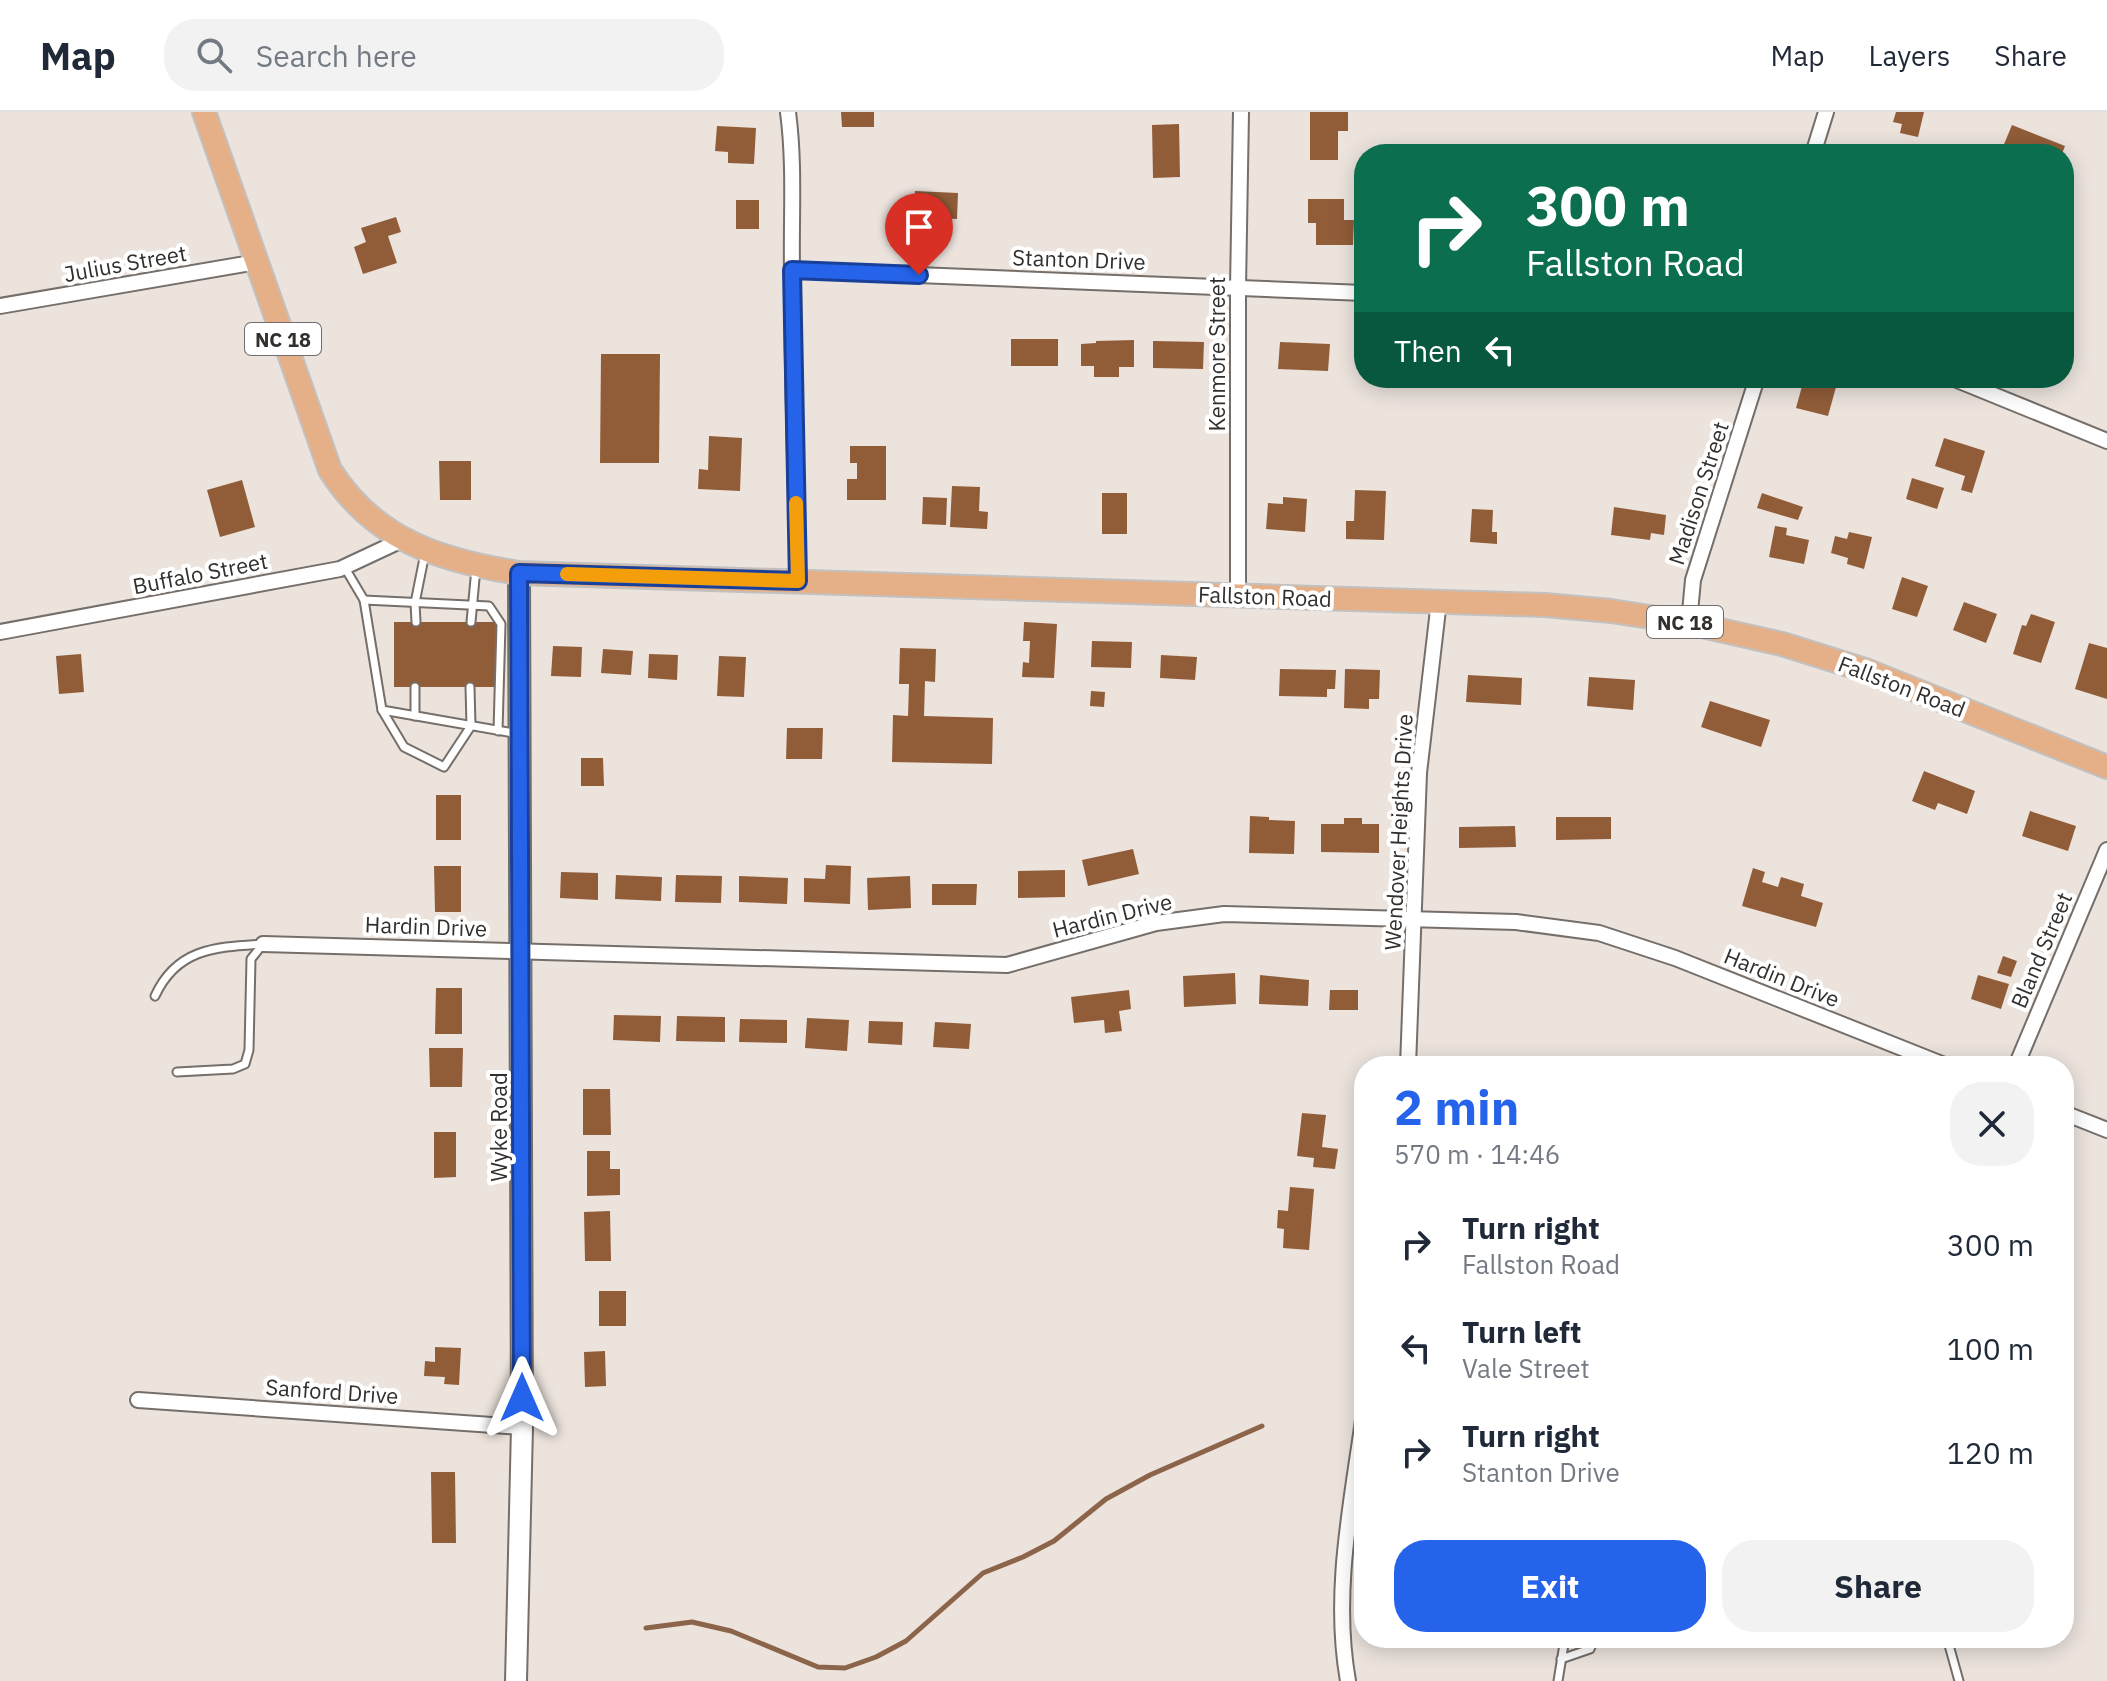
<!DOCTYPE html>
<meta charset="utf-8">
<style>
:root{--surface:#fff;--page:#f2f2f3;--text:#1f2937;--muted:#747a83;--line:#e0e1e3;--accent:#2563eb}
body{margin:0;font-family:"IBM Plex Sans",sans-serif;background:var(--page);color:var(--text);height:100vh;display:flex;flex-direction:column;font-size:30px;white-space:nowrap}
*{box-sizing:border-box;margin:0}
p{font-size:26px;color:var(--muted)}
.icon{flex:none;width:44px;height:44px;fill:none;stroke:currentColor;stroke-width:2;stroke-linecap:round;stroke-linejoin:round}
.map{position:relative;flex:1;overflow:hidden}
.panel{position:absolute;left:1354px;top:944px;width:720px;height:592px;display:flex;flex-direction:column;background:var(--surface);border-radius:32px;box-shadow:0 4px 20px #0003}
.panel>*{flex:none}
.banner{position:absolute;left:1354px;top:32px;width:720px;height:244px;border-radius:32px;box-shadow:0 4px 20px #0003;background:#0b6e4f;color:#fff;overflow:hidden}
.pin{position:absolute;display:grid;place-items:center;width:68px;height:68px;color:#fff;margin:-82px -34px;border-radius:50% 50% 50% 0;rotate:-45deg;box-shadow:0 0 8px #0007}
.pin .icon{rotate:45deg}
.me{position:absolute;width:88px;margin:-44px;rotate:0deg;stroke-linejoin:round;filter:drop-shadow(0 0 6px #0008)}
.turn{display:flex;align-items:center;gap:28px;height:168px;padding:0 40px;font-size:36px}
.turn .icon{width:104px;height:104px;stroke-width:2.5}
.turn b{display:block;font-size:56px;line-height:68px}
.then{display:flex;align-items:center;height:76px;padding:0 40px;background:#0003;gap:16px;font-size:30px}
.round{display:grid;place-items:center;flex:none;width:84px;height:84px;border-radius:32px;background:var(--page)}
.head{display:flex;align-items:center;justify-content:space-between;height:136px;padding:0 40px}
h1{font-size:48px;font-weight:800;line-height:60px;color:var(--accent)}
.button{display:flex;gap:16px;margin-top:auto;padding:16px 40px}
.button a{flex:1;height:92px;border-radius:32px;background:var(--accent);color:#fff;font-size:32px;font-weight:800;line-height:92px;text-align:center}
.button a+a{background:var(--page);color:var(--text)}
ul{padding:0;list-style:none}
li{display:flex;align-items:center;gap:24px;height:104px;padding:0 40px}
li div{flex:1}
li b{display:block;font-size:30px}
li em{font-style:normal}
header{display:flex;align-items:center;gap:48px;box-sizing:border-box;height:112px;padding:0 40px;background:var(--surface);border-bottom:2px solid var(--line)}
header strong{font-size:38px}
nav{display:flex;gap:44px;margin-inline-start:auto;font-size:28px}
.search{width:560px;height:72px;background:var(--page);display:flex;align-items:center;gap:20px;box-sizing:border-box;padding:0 28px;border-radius:32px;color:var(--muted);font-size:30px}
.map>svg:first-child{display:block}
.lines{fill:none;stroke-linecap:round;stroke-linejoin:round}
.stream{stroke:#8b644a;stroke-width:5}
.building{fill:#915d39}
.service-casing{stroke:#756e69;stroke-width:11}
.minor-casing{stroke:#756e69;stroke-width:18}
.secondary-casing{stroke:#756e69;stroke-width:24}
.primary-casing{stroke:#c2c1c0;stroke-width:26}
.service{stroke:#fff;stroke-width:7}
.minor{stroke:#fff;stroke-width:14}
.secondary{stroke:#fff;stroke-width:20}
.primary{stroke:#e5b088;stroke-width:22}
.route-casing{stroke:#184099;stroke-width:20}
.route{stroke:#2563eb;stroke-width:14}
.slow{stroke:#f59e0b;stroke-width:14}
.labels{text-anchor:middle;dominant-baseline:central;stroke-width:8;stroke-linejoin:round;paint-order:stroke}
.shield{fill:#fff;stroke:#706d6c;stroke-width:2}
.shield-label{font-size:20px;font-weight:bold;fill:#322f2d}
.street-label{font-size:22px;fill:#322f2d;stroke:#fff}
</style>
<header>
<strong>Map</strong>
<div class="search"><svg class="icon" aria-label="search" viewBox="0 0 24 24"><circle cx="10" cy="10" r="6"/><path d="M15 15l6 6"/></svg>Search here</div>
<nav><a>Map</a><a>Layers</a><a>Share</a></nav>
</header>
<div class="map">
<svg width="2107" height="1569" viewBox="0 0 2107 1569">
<rect width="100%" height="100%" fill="#ece3dd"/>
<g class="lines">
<path class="stream" d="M646,1516L692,1510L731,1519L818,1555L845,1556L876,1545L906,1529L983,1461L1023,1445L1054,1429L1106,1387L1150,1363L1262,1314"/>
</g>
<g class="building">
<path d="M841,0H874V15H842Z"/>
<path d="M1310,0H1348V19H1338V48H1310Z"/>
<path d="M1896,0H1924L1918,25L1900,21L1902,12L1893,10Z"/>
<path d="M1179,12L1180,65L1153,66L1152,13Z"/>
<path d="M2012,13L2065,34L2062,42H2013L2002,37Z"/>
<path d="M717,14L756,16L754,52L728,51V40L715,39Z"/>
<path d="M915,79L958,81L957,107L914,105Z"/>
<path d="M1308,87H1344V108H1354L1353,133H1316V111H1308Z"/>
<rect x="736" y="88" width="23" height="29"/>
<path d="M396,105L401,120L388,124L397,151L363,162L354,135L366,130L361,116Z"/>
<rect x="1011" y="227" width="47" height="27"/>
<path d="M1134,228V255H1119V265H1094V254H1081V232L1096,231V229Z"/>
<path d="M1153,229L1204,230L1203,257L1153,256Z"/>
<path d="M1280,230L1330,232L1328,259L1278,257Z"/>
<path d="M601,242H660L659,351H600Z"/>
<path d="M1804,267L1836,275L1828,304L1796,296Z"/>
<path d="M709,324L742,326L740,379L698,377L699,357L708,358Z"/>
<path d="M1944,326L1985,339L1972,381L1961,378L1965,364L1935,354Z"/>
<path d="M850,334H886V388H847V367H857V351H850Z"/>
<path d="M439,349H471V388H440Z"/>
<path d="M1912,366L1944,376L1937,397L1906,387Z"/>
<path d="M242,368L255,415L220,425L207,378Z"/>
<path d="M952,374L980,375L979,399L988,400L987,417L950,415Z"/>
<path d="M1355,378L1386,379L1384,428L1346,427V409H1354Z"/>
<rect x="1102" y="381" width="25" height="41"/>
<path d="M1762,381L1803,395L1798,408L1757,396Z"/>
<path d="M923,385L947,386L946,413L922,412Z"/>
<path d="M1283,385L1307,387L1305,420L1266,417L1268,391L1283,392Z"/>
<path d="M1614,395L1666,403L1664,423L1651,421L1650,428L1611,423Z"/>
<path d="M1472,397L1493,398L1492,420H1497V432L1470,430Z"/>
<path d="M1775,414L1787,416L1786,423L1809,428L1804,452L1769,445Z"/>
<path d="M1849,420L1872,425L1864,457L1847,452L1848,446L1831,441L1835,424L1847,427Z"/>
<path d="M1902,465L1928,474L1917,505L1892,497Z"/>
<path d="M1964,490L1997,502L1986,531L1953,518Z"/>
<path d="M2031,502L2055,510L2041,551L2013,542L2022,513L2026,514Z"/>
<rect x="394" y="510" width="102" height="65"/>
<path d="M1024,510L1057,512L1054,566L1022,565L1023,550L1029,551L1030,529H1023Z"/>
<path d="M1092,529L1132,530L1131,556L1091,555Z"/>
<path d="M2089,531L2107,536V587L2075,577Z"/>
<path d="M553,534L582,535L581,565L551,564Z"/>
<path d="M900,536L936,537L935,570L925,569L924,604L993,606L992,652L892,650L893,603L908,604L909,572H899Z"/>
<path d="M603,537L633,539L631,563L601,561Z"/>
<path d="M81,542L84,580L59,582L56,544Z"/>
<path d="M649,542L678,543L677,568L648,566Z"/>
<path d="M1161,543L1197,545L1195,568L1160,566Z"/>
<path d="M719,544L746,545L744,585L717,584Z"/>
<path d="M1280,557L1336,558L1335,577H1327V585L1279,584Z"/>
<path d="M1345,557L1380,558L1379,587H1369V597L1344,596Z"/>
<path d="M1468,563L1522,566L1521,593L1466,590Z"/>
<path d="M1589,565L1635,568L1633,598L1587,594Z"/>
<path d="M1091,579L1105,580L1104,595L1090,594Z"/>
<path d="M1710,589L1770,608L1761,635L1701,615Z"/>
<path d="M787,616H823L822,647H786Z"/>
<path d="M581,646H603L604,674H581Z"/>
<path d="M1924,659L1975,679L1967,702L1938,691L1935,698L1912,689Z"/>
<rect x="436" y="683" width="25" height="45"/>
<path d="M2030,699L2076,714L2068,739L2022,724Z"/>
<path d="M1250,704L1269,705V708L1295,709L1294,742L1249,741Z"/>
<path d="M1556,705H1611V727L1556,728Z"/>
<path d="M1344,706H1362V712H1379V741L1321,740V712H1344Z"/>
<path d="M1515,714L1516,735L1459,736V715Z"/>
<path d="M1133,737L1139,762L1088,774L1082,748Z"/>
<path d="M826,753L851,754L850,792L804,790V766L825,767Z"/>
<path d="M434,754H461V800H435Z"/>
<path d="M1753,756L1765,760L1762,770L1778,775L1781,765L1804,772L1801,784L1823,791L1816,815L1742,794Z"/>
<path d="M1065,758V785L1018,786V759Z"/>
<path d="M561,760L598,761V788L560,786Z"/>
<path d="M616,763L662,765L661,789L615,787Z"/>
<path d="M676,763L722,764L721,791L675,790Z"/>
<path d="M739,764L788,766L787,792L739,790Z"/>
<path d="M910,764L911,796L868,798L867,766Z"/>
<path d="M932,772H977L976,793H932Z"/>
<path d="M2003,844L2017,849L2011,865L1997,861Z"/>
<path d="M1235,861L1236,892L1184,895L1183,864Z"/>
<path d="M1260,863L1309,868L1308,894L1259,892Z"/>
<path d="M1978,863L2009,872L2001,897L1971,887Z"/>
<path d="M436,876H462V922H435Z"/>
<path d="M1129,878L1131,897L1119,899L1122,919L1105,921L1104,908L1074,911L1071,885Z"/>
<path d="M1330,878H1358V898H1329Z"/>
<path d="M614,903L661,904L660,930L613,928Z"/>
<path d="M677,904L725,905V930L676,929Z"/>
<path d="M807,906L849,908L847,939L805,936Z"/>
<path d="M740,907L787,908V931L739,930Z"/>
<path d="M869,909L903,910L902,933L868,931Z"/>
<path d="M935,910L971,912L969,937L933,935Z"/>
<path d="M429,936H463L462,975H430Z"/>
<path d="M1491,948L1527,950V954H1491Z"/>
<path d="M583,977H610L611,1023H583Z"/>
<path d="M1302,1001L1326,1003L1322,1035L1338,1037L1335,1057L1313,1055L1314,1046L1297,1044Z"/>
<path d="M434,1020H456V1065L434,1066Z"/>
<path d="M587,1039H610V1057H620V1083L587,1084Z"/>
<path d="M1290,1075L1314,1077L1309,1138L1283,1136L1284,1117L1277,1116L1278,1098L1288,1099Z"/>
<path d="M610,1099L611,1149H585L584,1100Z"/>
<rect x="599" y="1179" width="27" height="35"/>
<path d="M435,1235L461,1236L459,1273L444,1272L445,1265L424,1264L425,1249L435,1250Z"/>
<path d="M605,1239L606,1274L585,1275L584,1240Z"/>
<path d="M431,1360H455L456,1431H432Z"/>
</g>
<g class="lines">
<g class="service-casing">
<g id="service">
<path d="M345,456L364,488"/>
<path d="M416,510L415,491L425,441"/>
<path d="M471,510L476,456"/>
<path d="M415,575V604"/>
<path d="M382,598L404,635L444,655L471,614L470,575"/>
<path d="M498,619L501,512L489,494L364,488L382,598C427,606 473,614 519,622"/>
<path d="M155,884C177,836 216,835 263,832"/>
<path d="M177,960L233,957L245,952L249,938L251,847L263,832"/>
<path d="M1947,1526L1959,1569"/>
<path d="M1561,1547L1590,1537L1593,1530"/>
<path d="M1558,1569L1565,1526"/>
</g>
</g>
<g class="minor-casing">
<g id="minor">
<path d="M788,0C795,53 791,105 792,158C792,262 796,366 798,469"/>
<path d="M1813,42L1826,0"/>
<path d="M792,158L1364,181"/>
<path d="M0,194L257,150"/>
<path d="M1952,266L2107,329"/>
<path d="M1238,484V176L1241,0"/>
<path d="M1689,511L1693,468L1757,266"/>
<path d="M0,520L340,457L402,428"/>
<path d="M263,832L1007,853L1156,811L1224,802L1516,810L1599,821L1675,846L1947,954"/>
<path d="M1408,954L1419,661L1439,489"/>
<path d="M2016,954L2107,738"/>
<path d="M2064,1001L2107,1018"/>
<path d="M138,1288L522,1315"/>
<path d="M1348,1569C1332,1480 1352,1389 1364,1301"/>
</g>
</g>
<g class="secondary-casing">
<path id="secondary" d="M516,1569L522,1315L519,461"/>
</g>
<g class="primary-casing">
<path id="primary" d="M204,0L330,358C374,428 441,449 519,461L1545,493L1611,499L1689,511L1782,532L1868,559L2107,655"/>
</g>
<use href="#service" class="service"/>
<use href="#minor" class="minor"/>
<use href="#secondary" class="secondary"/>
<use href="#primary" class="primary"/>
</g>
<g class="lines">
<g class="route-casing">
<path id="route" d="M522,1286L519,461L798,469L792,158L919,163"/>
</g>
<use href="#route" class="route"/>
<path class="slow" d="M567,462L798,469L796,391"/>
</g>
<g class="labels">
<g class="shield">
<rect x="245" y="211" width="76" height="32" rx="6"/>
<rect x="1647" y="494" width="76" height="32" rx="6"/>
</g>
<g class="shield-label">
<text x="283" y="227">NC 18</text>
<text x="1685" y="510">NC 18</text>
</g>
<g class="street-label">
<text transform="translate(1079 147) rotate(2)">Stanton Drive</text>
<text transform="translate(125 151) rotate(-10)">Julius Street</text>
<text transform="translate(1216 242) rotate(-90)">Kenmore Street</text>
<text transform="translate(1698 381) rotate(-72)">Madison Street</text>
<text transform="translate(200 461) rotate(-11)">Buffalo Street</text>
<text transform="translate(1265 484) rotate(2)">Fallston Road</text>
<text transform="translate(1902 574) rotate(21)">Fallston Road</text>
<text transform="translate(1398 720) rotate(-87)">Wendover Heights Drive</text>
<text transform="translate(1112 803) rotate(-14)">Hardin Drive</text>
<text transform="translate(426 814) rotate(2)">Hardin Drive</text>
<text transform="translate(2041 838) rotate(-67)">Bland Street</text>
<text transform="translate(1782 865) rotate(22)">Hardin Drive</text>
<text transform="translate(498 1015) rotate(-90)">Wyke Road</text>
<text transform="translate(332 1279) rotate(4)">Sanford Drive</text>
</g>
</g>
</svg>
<div class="pin" style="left:919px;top:163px;background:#d93025"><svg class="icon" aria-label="arrive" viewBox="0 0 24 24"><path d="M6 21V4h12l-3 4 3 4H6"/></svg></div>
<svg class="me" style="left:522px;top:1286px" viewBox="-20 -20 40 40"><path d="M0-17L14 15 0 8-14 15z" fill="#2563eb" stroke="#fff" stroke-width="4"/></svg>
<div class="banner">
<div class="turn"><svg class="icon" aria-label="right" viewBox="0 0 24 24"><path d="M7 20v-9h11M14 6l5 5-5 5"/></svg><div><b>300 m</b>Fallston Road</div></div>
<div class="then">Then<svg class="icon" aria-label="left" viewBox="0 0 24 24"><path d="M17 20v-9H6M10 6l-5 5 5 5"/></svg></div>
</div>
<section class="panel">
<div class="head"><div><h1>2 min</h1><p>570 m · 14:46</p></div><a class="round"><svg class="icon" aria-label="close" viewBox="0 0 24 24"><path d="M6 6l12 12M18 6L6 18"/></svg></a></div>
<ul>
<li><svg class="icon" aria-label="right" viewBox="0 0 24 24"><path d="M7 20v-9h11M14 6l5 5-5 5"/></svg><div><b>Turn right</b><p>Fallston Road</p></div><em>300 m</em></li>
<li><svg class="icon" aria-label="left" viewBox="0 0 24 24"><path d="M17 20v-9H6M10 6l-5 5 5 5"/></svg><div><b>Turn left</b><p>Vale Street</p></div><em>100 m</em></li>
<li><svg class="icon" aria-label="right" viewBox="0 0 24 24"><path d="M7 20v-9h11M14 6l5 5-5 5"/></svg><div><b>Turn right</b><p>Stanton Drive</p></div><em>120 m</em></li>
</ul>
<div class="button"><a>Exit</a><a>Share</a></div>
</section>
</div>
